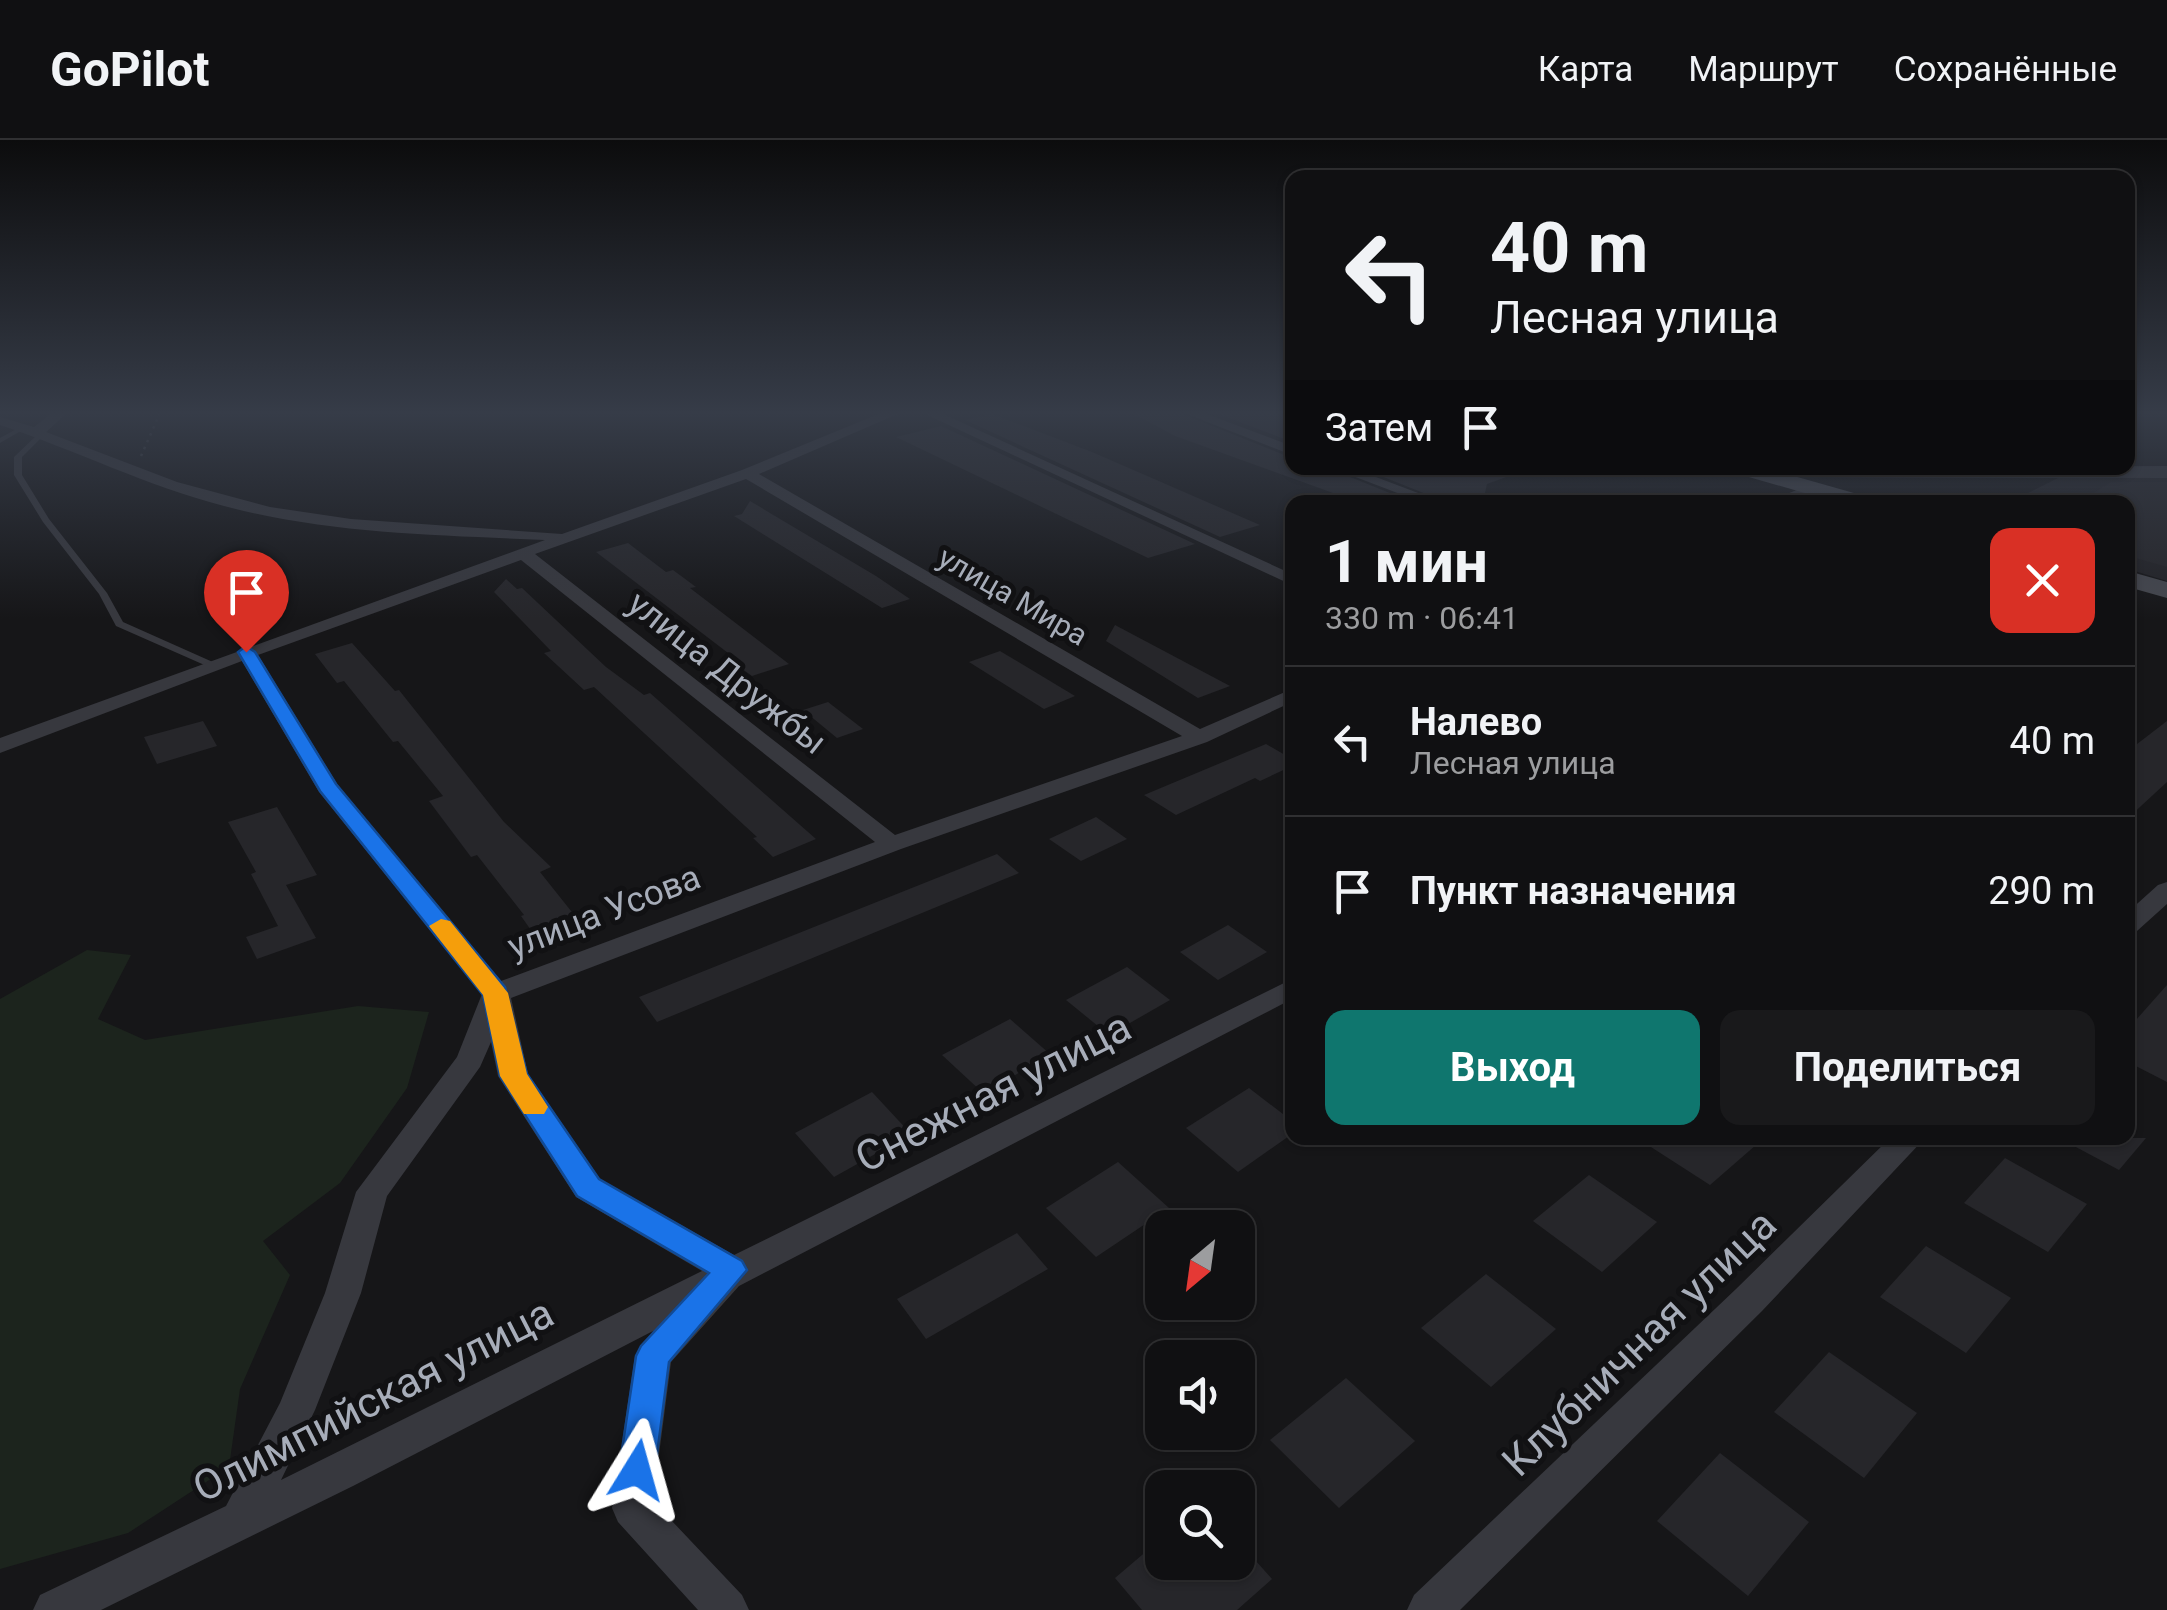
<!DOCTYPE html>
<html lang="ru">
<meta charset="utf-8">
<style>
:root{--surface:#101012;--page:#19191b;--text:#f1f3f6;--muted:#9c9d9f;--line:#303032;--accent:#0f766e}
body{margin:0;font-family:Roboto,sans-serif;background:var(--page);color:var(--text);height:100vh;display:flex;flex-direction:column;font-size:38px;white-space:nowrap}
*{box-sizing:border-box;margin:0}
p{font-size:32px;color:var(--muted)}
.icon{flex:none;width:55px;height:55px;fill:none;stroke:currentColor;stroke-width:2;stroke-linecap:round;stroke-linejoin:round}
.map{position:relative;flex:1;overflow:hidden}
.panel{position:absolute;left:1285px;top:355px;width:850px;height:650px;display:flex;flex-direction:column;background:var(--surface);border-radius:20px;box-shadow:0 2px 8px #0004,0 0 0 2px var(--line)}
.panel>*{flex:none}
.top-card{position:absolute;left:1285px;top:30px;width:850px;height:305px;border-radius:20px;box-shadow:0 2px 8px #0004,0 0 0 2px var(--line);background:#101012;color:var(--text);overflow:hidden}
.needle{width:65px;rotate:209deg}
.tools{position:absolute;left:1145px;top:1070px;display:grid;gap:20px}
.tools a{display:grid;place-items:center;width:110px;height:110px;border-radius:20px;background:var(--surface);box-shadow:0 2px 8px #0004,0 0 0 2px var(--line);font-size:50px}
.pin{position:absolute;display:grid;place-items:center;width:85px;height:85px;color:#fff;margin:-102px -42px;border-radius:50% 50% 50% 0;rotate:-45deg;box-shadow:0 0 10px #0007}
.pin .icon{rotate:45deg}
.me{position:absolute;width:110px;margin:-55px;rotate:8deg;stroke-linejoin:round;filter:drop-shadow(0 0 8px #0008)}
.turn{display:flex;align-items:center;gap:35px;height:210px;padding:0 40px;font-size:45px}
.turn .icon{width:130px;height:130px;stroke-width:2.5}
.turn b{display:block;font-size:70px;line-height:85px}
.then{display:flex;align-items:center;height:95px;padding:0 40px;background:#0003;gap:20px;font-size:38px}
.round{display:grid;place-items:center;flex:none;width:105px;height:105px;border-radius:20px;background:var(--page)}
.overview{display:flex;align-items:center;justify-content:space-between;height:170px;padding:0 40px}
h1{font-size:60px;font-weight:700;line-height:75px}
.button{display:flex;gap:20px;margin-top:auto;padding:20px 40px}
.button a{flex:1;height:115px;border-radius:20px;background:var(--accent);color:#fff;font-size:40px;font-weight:700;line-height:115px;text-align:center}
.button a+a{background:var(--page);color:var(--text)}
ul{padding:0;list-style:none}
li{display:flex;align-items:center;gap:30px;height:150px;padding:0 40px;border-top:2px solid var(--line)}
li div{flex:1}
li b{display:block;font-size:38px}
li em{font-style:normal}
header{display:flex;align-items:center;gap:60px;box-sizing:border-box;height:140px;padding:0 50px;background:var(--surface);border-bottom:2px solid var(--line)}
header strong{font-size:48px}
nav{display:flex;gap:55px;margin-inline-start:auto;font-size:35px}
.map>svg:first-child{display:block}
.built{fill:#222226}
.green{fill:#1c241d}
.building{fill:#26262a}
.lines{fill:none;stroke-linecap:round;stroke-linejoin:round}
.path{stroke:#3d3f45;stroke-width:2.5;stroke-dasharray:2.5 5;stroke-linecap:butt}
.service{fill:#37383e;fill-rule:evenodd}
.minor{fill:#37383e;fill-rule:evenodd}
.tertiary{fill:#37383e;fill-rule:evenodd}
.secondary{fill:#45474e;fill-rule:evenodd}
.route{fill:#1a73e8;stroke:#114b97;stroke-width:2.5}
.slow{fill:#f59e0b}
.labels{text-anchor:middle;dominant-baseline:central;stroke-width:10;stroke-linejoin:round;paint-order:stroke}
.far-street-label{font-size:30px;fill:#a7adb9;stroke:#111113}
.street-label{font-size:35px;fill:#a7adb9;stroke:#111113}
.near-street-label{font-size:42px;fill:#a7adb9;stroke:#111113}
</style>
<header>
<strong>GoPilot</strong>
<nav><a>Карта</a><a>Маршрут</a><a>Сохранённые</a></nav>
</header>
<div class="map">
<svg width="2167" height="1470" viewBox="0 0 2167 1470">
<rect width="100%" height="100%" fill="#161618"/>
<path class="built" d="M2064,335L2167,337V441L2128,429V362H2010Z"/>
<path class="green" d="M87,810L131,815L98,879L145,900L358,866L429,872L407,948L340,1043L263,1101L290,1135L240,1249L229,1327L128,1393L0,1429V859Z"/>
<g class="building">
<path d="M1132,273H1180L1292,318V328H1328L1412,362H1358L1175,296Z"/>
<path d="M1216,273H1292V302Z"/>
<path d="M992,274L1092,312L1260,385L1220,397L965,280Z"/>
<path d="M941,286L1195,404L1148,418L896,297Z"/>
<path d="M1361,328H1522L1523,331L1487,344L1483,362H1446Z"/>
<path d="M2111,342H2167V427L2128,416V362H2079Z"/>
<path d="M750,361L876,436L910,459L882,468L734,376L742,374Z"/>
<path d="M628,403L666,432L673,430L696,447L690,448L789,524L752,536L727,518L732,516L596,412Z"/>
<path d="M506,439L517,449L522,448L606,527L644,555L650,553L816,699L773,717L753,698L757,697L594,547L584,550L544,513L551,511L494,452Z"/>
<path d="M1115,485L1230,546L1198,558L1106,501Z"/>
<path d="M352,503L395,551L399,550L504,682L551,727L540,732L583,786L540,803L521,776L524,775L477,715L471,717L429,661L443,656L398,601L393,602L344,541L337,543L315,514Z"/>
<path d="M1000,511L1075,556L1044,569L969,522Z"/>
<path d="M828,562L863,589L837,598L803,570Z"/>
<path d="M203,581L217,606L157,624L144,597Z"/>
<path d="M2167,581V642L2128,678V611Z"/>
<path d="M1266,604L1292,619V626L1260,641L1255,638L1176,675L1144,655Z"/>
<path d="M277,667L317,735L286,745L316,798L257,819L246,797L278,786L251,734L256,732L228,682Z"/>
<path d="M1096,677L1127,699L1081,721L1049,699Z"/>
<path d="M997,714L1019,733L657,882L639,857Z"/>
<path d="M1228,785L1267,812L1218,840L1180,812Z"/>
<path d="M1127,827L1170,860L1109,895L1066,860Z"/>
<path d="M2167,845V942L2128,922V889Z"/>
<path d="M1010,879L1051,915L983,953L942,915Z"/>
<path d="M1249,948L1292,981V994L1238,1032L1186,988Z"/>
<path d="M872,952L911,994L834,1037L795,993Z"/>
<path d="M1637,998H1764L1710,1045Z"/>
<path d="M2059,998H2146L2119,1030Z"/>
<path d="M2005,1018L2087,1064L2048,1112L1964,1063Z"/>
<path d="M1118,1022L1169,1068L1096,1117L1046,1068Z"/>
<path d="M1589,1035L1657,1082L1602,1132L1533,1081Z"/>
<path d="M1017,1093L1048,1129L926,1199L897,1159Z"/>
<path d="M1926,1106L2011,1158L1966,1213L1880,1157Z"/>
<path d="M1486,1134L1556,1189L1491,1247L1421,1188Z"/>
<path d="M1829,1212L1917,1273L1864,1338L1774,1272Z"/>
<path d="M1346,1238L1415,1301L1339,1368L1270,1300Z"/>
<path d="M1720,1313L1809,1382L1748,1456L1657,1381Z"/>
<path d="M1162,1398V1422H1238V1401L1272,1439L1237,1470H1142L1115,1438Z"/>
</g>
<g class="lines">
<path class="path" d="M141,316L160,273"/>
<g class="service">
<path d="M22,286L25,288L24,289L0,303V298Z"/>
<path d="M37,295L43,296L22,317V335L49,379L107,453L123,482L215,523V527H209L116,486L99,454L43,382L14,335V317Z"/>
</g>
<g class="minor">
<path d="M52,273H67L46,292L177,342L270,367L351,379L562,394L742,330L881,273H900L759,334L1200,589L1292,549V562L1207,602L901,709L511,858L528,934L600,1039L734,1115L1292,839V859L739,1146L671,1222L653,1361L742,1455L749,1470H698L618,1382L612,1368L635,1216L653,1191L353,1346L101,1470H33L40,1455L226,1366L280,1263L325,1153L356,1052L457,917L482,854L319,652L242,521L0,613V598L545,400C438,395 329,394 224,366C147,346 75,310 0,285V277L34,287ZM746,339L1182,596L895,695L535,414ZM521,420L875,702L501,841L337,644L258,515ZM491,902L498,936L576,1057L702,1131L281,1340L315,1270L361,1153L387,1056L480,927Z"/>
<path d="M923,273H941L1292,434V445Z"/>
<path d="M1184,273H1204L1292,306V315Z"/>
<path d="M1332,328H1352L1442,362H1421Z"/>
<path d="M1811,344L1819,349L1816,352L1789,362H1768Z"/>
<path d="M2167,742V764L2137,791L2128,793V772L2158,745Z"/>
<path d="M1890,998H1925L1762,1171L1460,1470H1407L1414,1455L1736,1149Z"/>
</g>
<path class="tertiary" d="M2167,326V338L1755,337L1745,331L1748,328Z"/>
<g class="secondary">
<path d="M1732,328H1766L1868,357L1872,362H1836L1735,333Z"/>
<path d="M2128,431L2167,442V458L2128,447Z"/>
</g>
</g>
<linearGradient id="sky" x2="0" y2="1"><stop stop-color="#0c0c0d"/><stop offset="0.57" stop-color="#363c48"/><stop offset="1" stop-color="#363c48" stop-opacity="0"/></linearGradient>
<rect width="2167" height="479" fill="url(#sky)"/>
<path class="route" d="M246,506L255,512L336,644L505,847L527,934L599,1039L742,1121L747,1130L669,1222L655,1330L650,1342L637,1347L624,1342L619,1330L636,1216L641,1206L709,1133L577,1056L500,936L483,855L320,651L238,512Z"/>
<path class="slow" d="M441,779L450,781L508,853L527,934L548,967L544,974H524L500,936L483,855L429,786Z"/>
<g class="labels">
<g class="far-street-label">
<text transform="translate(1013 456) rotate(30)">улица Мира</text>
</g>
<g class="street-label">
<text transform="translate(727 533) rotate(38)">улица Дружбы</text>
<text transform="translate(604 772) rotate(-21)">улица Усова</text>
</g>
<g class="near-street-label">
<text transform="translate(993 952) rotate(-27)">Снежная улица</text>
<text transform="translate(1639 1203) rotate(-44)">Клубничная улица</text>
<text transform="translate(373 1260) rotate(-27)">Олимпийская улица</text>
</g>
</g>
</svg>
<div class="tools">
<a><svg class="needle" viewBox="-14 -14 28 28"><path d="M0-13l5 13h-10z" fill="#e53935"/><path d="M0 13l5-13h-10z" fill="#9c9d9f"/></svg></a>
<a><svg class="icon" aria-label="sound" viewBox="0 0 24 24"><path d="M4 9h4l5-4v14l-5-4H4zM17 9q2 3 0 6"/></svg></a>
<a><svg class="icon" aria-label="search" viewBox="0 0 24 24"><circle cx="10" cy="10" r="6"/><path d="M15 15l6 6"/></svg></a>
</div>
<div class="pin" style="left:246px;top:512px;background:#d93025"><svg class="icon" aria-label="arrive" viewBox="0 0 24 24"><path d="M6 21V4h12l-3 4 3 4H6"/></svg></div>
<svg class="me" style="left:637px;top:1330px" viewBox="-20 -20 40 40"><path d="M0-17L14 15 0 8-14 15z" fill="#1a73e8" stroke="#fff" stroke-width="4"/></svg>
<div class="top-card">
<div class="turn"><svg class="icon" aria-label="left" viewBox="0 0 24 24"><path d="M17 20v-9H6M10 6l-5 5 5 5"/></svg><div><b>40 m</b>Лесная улица</div></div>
<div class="then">Затем<svg class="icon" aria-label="arrive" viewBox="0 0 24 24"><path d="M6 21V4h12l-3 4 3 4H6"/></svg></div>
</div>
<section class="panel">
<div class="overview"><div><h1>1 мин</h1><p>330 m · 06:41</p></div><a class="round" style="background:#d93025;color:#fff"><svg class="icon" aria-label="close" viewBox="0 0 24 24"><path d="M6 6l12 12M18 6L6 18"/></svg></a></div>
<ul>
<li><svg class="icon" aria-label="left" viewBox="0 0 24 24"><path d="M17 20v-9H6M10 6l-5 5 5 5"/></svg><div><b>Налево</b><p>Лесная улица</p></div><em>40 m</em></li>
<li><svg class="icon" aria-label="arrive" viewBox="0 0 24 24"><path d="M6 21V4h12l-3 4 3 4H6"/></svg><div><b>Пункт назначения</b></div><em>290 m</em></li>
</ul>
<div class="button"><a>Выход</a><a>Поделиться</a></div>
</section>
</div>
